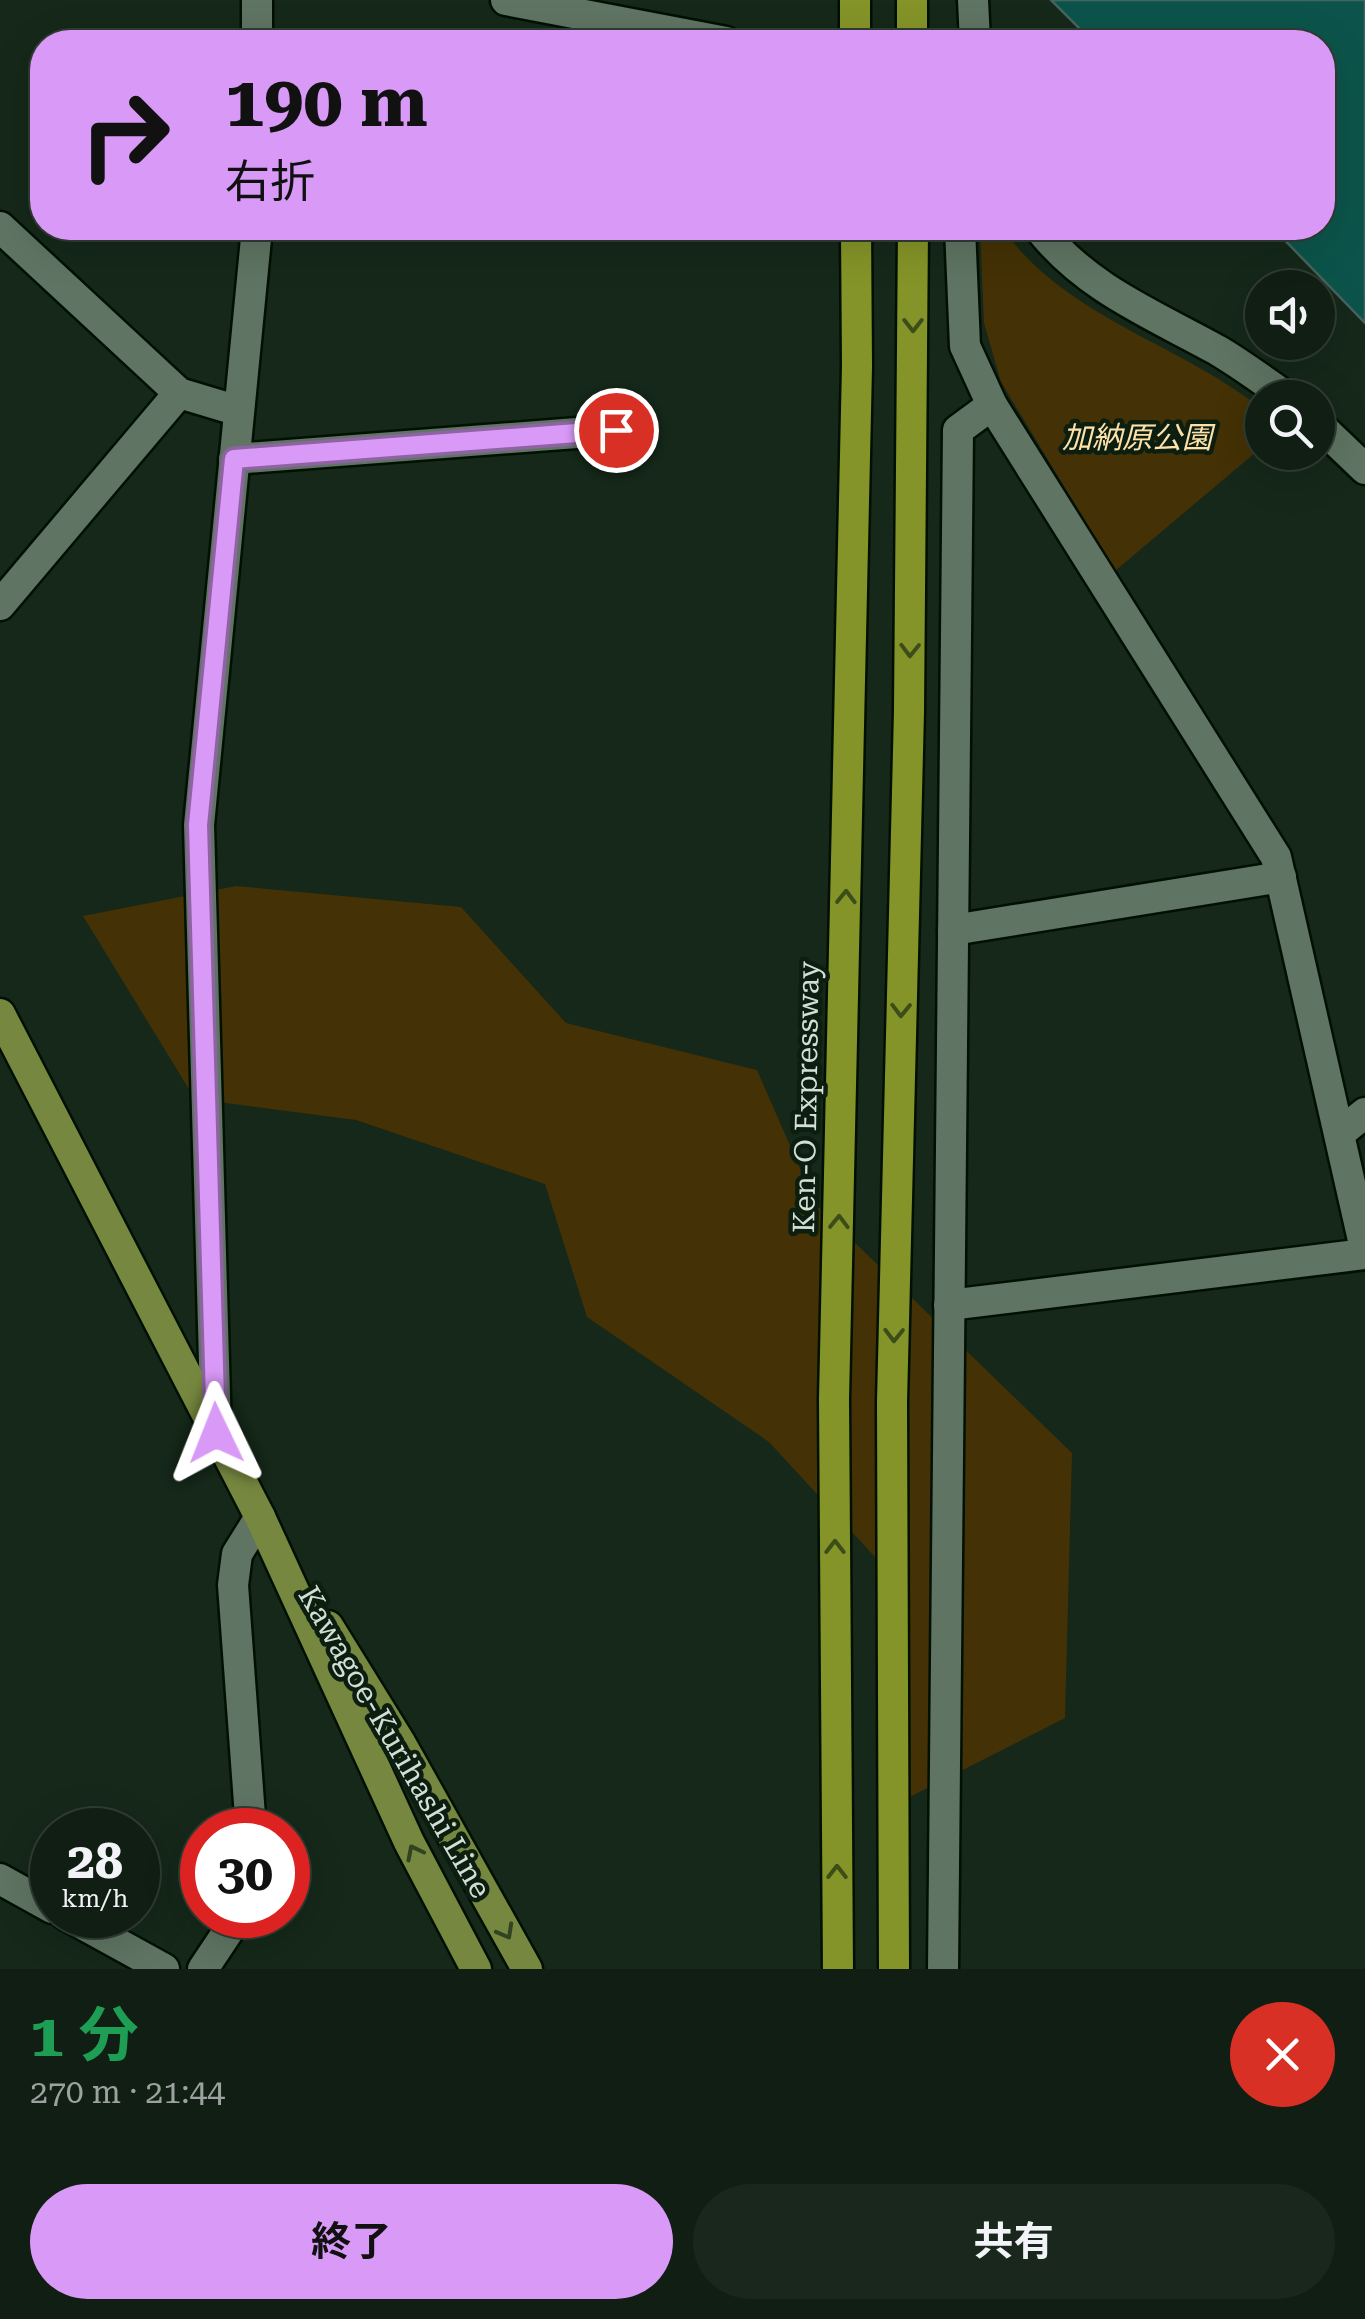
<!DOCTYPE html>
<html lang="ja">
<meta charset="utf-8">
<style>
:root{--surface:#101e13;--page:#19271c;--text:#f1f3f6;--muted:#9ca2a0;--line:#303c33;--accent:#d99af7}
body{margin:0;font-family:"Roboto Serif","Noto Sans JP",serif;background:var(--page);color:var(--text);height:100vh;display:flex;flex-direction:column;font-size:38px;white-space:nowrap}
*{box-sizing:border-box;margin:0}
p{font-size:32px;color:var(--muted)}
.icon{flex:none;width:55px;height:55px;fill:none;stroke:currentColor;stroke-width:2;stroke-linecap:round;stroke-linejoin:round}
.map{position:relative;height:1969px;overflow:hidden}
.sheet{display:flex;flex-direction:column;background:var(--surface);flex:1}
.sheet>*{flex:none}
.guide{position:absolute;left:30px;top:30px;width:1305px;height:210px;border-radius:40px;box-shadow:0 10px 40px #0002,0 0 0 2px var(--line);background:#d99af7;color:#111;overflow:hidden}
.controls{position:absolute;left:1245px;top:270px;display:grid;gap:20px}
.controls a{display:grid;place-items:center;width:90px;height:90px;border-radius:50%;background:var(--surface);box-shadow:0 10px 40px #0002,0 0 0 2px var(--line);font-size:50px}
.speed{position:absolute;left:30px;top:1808px;display:flex;gap:20px;font-size:50px;font-weight:700;text-align:center}
.speed>*{display:grid;place-content:center;width:130px;height:130px;border-radius:50%;background:var(--surface);box-shadow:0 10px 40px #0002,0 0 0 2px var(--line);line-height:1}
.speed small{font-size:25px;font-weight:400}
.speed .limit{border:15px solid #d22;background:#fff;color:#111}
.pin{position:absolute;display:grid;place-items:center;width:85px;height:85px;color:#fff;margin:-42px;border:5px solid #fff;border-radius:50%;box-shadow:0 2px 10px #0007}
.me{position:absolute;width:110px;margin:-55px;rotate:358deg;stroke-linejoin:round;filter:drop-shadow(0 0 8px #0008)}
.turn{display:flex;align-items:center;gap:35px;height:210px;padding:0 30px;font-size:45px}
.turn .icon{width:130px;height:130px;stroke-width:2.5}
.turn b{display:block;font-size:70px;line-height:85px}
.round{display:grid;place-items:center;flex:none;width:105px;height:105px;border-radius:52px;background:var(--page)}
.headline{display:flex;align-items:center;justify-content:space-between;height:170px;padding:0 30px}
h1{font-size:60px;font-weight:700;line-height:75px;color:#1e9e55}
.button{display:flex;gap:20px;margin-top:auto;padding:20px 30px}
.button a{flex:1;height:115px;border-radius:60px;background:var(--accent);color:#111;font-size:40px;font-weight:700;line-height:115px;text-align:center}
.button a+a{background:var(--page);color:var(--text)}
.map>svg:first-child{display:block}
.green{fill:#443105}
.building{fill:#0c544b;stroke:#46645f;stroke-width:2.5}
.lines{fill:none;stroke-linecap:round;stroke-linejoin:round}
.minor-casing{stroke:#021004;stroke-width:35}
.tertiary-casing{stroke:#021004;stroke-width:35}
.primary-casing{stroke:#021004;stroke-width:35}
.motorway-casing{stroke:#021004;stroke-width:35}
.minor{stroke:#5f7462;stroke-width:30}
.tertiary{stroke:#5f7462;stroke-width:30}
.primary{stroke:#76873f;stroke-width:30}
.motorway{stroke:#859428;stroke-width:30}
.oneway{stroke:#3c4d1a}
.oneway2{stroke:#314320}
.route-casing{stroke:#8d64a1;stroke-width:25}
.route{stroke:#d99af7;stroke-width:18}
.labels{text-anchor:middle;dominant-baseline:central;stroke-width:9;stroke-linejoin:round;paint-order:stroke}
.park-label{font-size:30px;font-style:italic;fill:#fde1a9;stroke:#0c1e10}
.street-label{font-size:30px;fill:#d3dfd5;stroke:#0c1e10}
</style>
<div class="map">
<svg width="1365" height="1969" viewBox="0 0 1365 1969">
<rect width="100%" height="100%" fill="#152819"/>
<g class="green">
<path d="M980,228H1002C1066,318 1179,343 1262,409V447L1115,571L1001,382L984,323Z"/>
<path d="M236,886L461,907L566,1023L757,1070L816,1205L1072,1453L1065,1718L898,1803L875,1557L769,1442L587,1317L545,1184L356,1120L195,1099L83,916Z"/>
</g>
<path class="building" d="M1051,0H1365V323L1273,228H1322V42H1093Z"/>
<g class="lines">
<g class="minor-casing">
<g id="minor">
<path d="M257,0V42"/>
<path d="M506,0L726,42"/>
<path d="M0,227L179,393L239,411"/>
<path d="M960,228L965,346L992,405L1276,857L1365,1249"/>
<path d="M234,459L616,430"/>
<path d="M0,605L179,393"/>
<path d="M953,930L1281,877"/>
<path d="M1340,1133L1365,1113"/>
<path d="M949,1305L1365,1254"/>
<path d="M216,1433L199,825L257,228"/>
<path d="M251,1830L233,1585L237,1554L260,1517"/>
<path d="M0,1879L52,1908"/>
<path d="M66,1915L164,1969"/>
<path d="M203,1969L239,1915"/>
<path d="M943,1969L958,430L992,405"/>
</g>
</g>
<g class="tertiary-casing">
<g id="tertiary">
<path d="M973,0L975,42"/>
<path d="M1039,228C1086,288 1152,314 1217,350C1241,364 1265,382 1288,398"/>
<path d="M1318,424L1365,469"/>
</g>
</g>
<g class="primary-casing">
<g id="primary">
<path d="M0,1014L260,1517L409,1842L476,1969"/>
<path d="M328,1626L401,1744L527,1969"/>
</g>
</g>
<g class="motorway-casing">
<g id="motorway">
<path d="M855,0V42"/>
<path d="M912,0V42"/>
<path d="M838,1969L834,1399L857,366L856,228"/>
<path d="M894,1969L892,1402L909,711L913,228"/>
</g>
</g>
<use href="#minor" class="minor"/>
<use href="#tertiary" class="tertiary"/>
<use href="#primary" class="primary"/>
<use href="#motorway" class="motorway"/>
</g>
<defs><path id="oneway-chevron" d="M-2-3.5L2.5 0L-2 3.5" fill="none" stroke-width="1.6" stroke-linecap="round" stroke-linejoin="round" transform="scale(2.5)"/></defs>
<g class="oneway">
<use href="#oneway-chevron" transform="translate(913 325) rotate(90)"/>
<use href="#oneway-chevron" transform="translate(910 650) rotate(91)"/>
<use href="#oneway-chevron" transform="translate(846 897) rotate(-89)"/>
<use href="#oneway-chevron" transform="translate(901 1010) rotate(91)"/>
<use href="#oneway-chevron" transform="translate(839 1222) rotate(-89)"/>
<use href="#oneway-chevron" transform="translate(894 1335) rotate(91)"/>
<use href="#oneway-chevron" transform="translate(835 1547) rotate(-90)"/>
<use href="#oneway-chevron" transform="translate(837 1872) rotate(-90)"/>
</g>
<g class="oneway2">
<use href="#oneway-chevron" transform="translate(414 1852) rotate(-117)"/>
<use href="#oneway-chevron" transform="translate(506 1932) rotate(61)"/>
</g>
<g class="lines">
<g class="route-casing">
<path id="route" d="M216,1433L198,825L234,459L616,430"/>
</g>
<use href="#route" class="route"/>
</g>
<g class="labels">
<g class="park-label">
<text x="1137" y="437">加納原公園</text>
</g>
<g class="street-label">
<text transform="translate(806 1097) rotate(-89)">Ken-O Expressway</text>
<text transform="translate(395 1742) rotate(60)">Kawagoe-Kurihashi Line</text>
</g>
</g>
</svg>
<div class="controls">
<a><svg class="icon" aria-label="sound" viewBox="0 0 24 24"><path d="M4 9h4l5-4v14l-5-4H4zM17 9q2 3 0 6"/></svg></a>
<a><svg class="icon" aria-label="search" viewBox="0 0 24 24"><circle cx="10" cy="10" r="6"/><path d="M15 15l6 6"/></svg></a>
</div>
<div class="speed"><div>28<small>km/h</small></div><div class="limit">30</div></div>
<div class="pin" style="left:616px;top:430px;background:#d93025"><svg class="icon" aria-label="arrive" viewBox="0 0 24 24"><path d="M6 21V4h12l-3 4 3 4H6"/></svg></div>
<svg class="me" style="left:216px;top:1433px" viewBox="-20 -20 40 40"><path d="M0-17L14 15 0 8-14 15z" fill="#d99af7" stroke="#fff" stroke-width="4"/></svg>
<div class="guide">
<div class="turn"><svg class="icon" aria-label="right" viewBox="0 0 24 24"><path d="M7 20v-9h11M14 6l5 5-5 5"/></svg><div><b>190 m</b>右折</div></div>
</div>
</div>
<section class="sheet">
<div class="headline"><div><h1>1 分</h1><p>270 m · 21:44</p></div><a class="round" style="background:#d93025;color:#fff"><svg class="icon" aria-label="close" viewBox="0 0 24 24"><path d="M6 6l12 12M18 6L6 18"/></svg></a></div>
<div class="button"><a>終了</a><a>共有</a></div>
</section>
